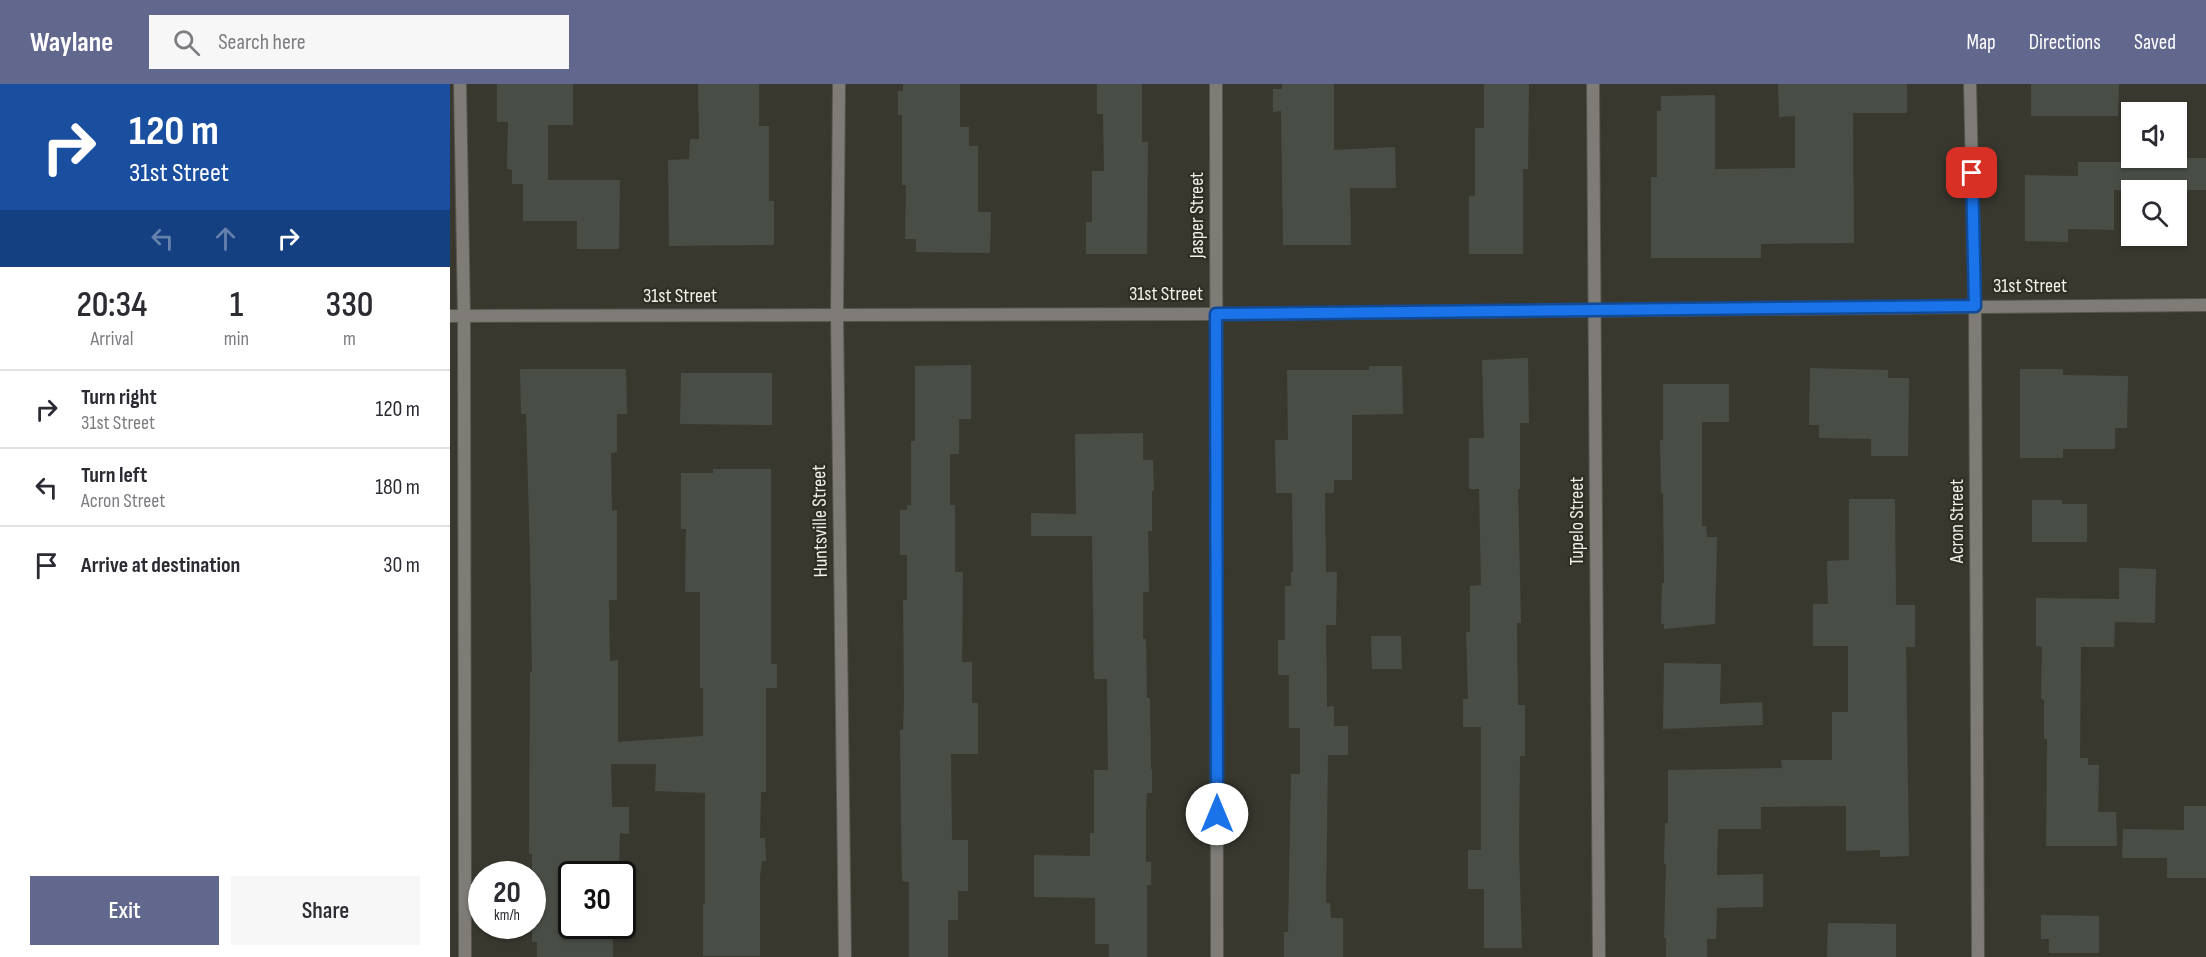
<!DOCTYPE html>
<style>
:root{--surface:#fff;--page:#f7f7f7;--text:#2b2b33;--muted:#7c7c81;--line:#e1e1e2;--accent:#62678d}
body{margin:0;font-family:"Sofia Sans Condensed",sans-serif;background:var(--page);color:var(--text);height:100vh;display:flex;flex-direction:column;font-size:22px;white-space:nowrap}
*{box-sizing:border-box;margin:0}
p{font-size:20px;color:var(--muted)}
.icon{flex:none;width:33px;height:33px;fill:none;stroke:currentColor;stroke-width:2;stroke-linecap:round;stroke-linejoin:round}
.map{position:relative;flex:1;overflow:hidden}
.side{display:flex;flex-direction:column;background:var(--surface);width:450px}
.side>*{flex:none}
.hud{background:#1a4fa0;color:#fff;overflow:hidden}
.buttons{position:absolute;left:1671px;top:18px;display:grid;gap:12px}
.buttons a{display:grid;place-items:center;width:66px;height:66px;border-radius:0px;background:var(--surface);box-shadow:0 2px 4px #0004;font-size:30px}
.speed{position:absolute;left:18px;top:777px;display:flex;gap:12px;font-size:30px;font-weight:700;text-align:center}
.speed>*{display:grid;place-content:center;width:78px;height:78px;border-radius:50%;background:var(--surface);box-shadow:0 2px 4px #0004;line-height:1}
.speed small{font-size:15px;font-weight:400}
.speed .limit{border:3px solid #111;border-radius:9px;background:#fff;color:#111}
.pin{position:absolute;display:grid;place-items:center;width:51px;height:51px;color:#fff;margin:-26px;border-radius:12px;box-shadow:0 3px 9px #0006}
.me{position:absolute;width:66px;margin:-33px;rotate:0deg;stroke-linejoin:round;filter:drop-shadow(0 0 4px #0008)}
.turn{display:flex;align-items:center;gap:21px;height:126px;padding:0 30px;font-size:27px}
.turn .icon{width:78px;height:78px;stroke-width:2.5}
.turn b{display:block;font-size:42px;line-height:51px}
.lanes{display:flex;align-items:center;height:57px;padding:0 30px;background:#0003;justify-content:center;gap:30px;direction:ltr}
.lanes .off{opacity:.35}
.eta{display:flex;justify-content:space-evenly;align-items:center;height:102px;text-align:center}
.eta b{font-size:36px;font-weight:600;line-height:42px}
.primary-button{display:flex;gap:12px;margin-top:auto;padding:12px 30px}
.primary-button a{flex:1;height:69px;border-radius:0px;background:var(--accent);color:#fff;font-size:24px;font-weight:600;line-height:69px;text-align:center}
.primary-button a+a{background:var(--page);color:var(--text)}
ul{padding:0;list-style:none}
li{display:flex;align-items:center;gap:18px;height:78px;padding:0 30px;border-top:2px solid var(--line)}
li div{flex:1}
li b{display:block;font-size:22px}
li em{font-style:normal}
header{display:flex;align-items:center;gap:36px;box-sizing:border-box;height:84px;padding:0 30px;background:var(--accent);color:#fff}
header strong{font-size:28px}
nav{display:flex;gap:33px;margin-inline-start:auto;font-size:21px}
.search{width:420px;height:54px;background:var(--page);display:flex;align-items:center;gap:15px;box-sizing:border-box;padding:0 21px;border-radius:0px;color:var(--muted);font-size:22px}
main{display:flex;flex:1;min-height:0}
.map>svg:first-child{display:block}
.building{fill:#484e46}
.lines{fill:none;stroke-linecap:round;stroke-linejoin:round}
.minor-casing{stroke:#56564d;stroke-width:14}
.minor{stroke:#7f7c78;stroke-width:12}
.route-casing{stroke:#114b97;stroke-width:15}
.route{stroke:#1a73e8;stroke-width:10}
.labels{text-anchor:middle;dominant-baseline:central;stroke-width:4.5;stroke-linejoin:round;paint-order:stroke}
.street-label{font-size:20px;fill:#f1f1eb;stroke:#2e2e25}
</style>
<header>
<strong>Waylane</strong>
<div class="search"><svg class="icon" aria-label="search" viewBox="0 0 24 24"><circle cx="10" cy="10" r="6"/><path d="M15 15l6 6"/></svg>Search here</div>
<nav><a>Map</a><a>Directions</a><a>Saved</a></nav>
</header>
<main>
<section class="side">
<div class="hud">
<div class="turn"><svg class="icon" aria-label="right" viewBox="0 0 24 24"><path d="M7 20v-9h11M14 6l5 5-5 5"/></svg><div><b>120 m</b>31st Street</div></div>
<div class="lanes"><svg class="icon off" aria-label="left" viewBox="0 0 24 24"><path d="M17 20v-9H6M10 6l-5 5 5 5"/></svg><svg class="icon off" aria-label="ahead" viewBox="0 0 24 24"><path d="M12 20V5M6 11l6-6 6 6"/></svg><svg class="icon" aria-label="right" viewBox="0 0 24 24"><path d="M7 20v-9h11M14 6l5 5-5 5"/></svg></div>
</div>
<div class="eta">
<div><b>20:34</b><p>Arrival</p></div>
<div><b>1</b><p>min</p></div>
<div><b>330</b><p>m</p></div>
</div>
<ul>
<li><svg class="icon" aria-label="right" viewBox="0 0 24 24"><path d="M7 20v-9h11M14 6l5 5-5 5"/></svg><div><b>Turn right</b><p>31st Street</p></div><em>120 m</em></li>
<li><svg class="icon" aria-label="left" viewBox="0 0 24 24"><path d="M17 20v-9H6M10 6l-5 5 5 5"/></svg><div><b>Turn left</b><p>Acron Street</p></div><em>180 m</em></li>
<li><svg class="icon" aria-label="arrive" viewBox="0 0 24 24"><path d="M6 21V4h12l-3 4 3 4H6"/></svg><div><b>Arrive at destination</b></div><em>30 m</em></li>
</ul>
<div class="primary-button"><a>Exit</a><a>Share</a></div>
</section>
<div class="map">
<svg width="1756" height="873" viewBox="0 0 1756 873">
<rect width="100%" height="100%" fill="#39382f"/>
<g class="building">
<path d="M47,0H123V41H98V96H170L169,165H127V137H73V100H62V86L57,85L58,38H47Z"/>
<path d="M248,0H309V42H319V117H324V161L219,162L218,76L239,75L240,55H249Z"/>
<path d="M453,0H510V43H519V62H528V128H541L540,169L466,168V155H455L456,101H452V31H448V7H453Z"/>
<path d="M647,0H692V58H698L697,170H636V138H642V87H654L653,30H647Z"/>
<path d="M832,0H884V66L945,63L946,104H900L901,161H833L831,27L823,28V5H832Z"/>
<path d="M1034,0H1079L1078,85H1073V170H1019V112H1025V44H1034Z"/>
<path d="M1328,0H1457V29H1403L1404,159L1311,160V174H1201V93H1207V27H1211V12L1265,11V85L1345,84V32L1329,33Z"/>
<path d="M1581,0H1669L1668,32H1581Z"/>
<path d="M1691,74H1756V106H1664V146L1618,145V158L1575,157V91L1628,92V78H1691Z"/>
<path d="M1078,274L1079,339H1070V405H1068L1071,539H1067L1068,621H1075V672H1070L1069,764L1072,864H1034V805H1018V766H1031V643H1013V615H1018L1016,548H1020V502L1031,501L1029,405H1019V354H1034L1032,276Z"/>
<path d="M521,281V335H509V370H500V421H505V488H513L512,578H522V619H528V670H501L502,756H518V807H508V836H498V873H459V798L452,797L451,739L450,646H453L454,618L453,516H457V471H450V426H457V421H461V357H465V282Z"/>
<path d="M919,282H952L953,330L902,331V396H884V409H875L876,488H887L886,541H876L877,623L884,622V642H898V671H878L876,819H880L881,834H893V873H834V848H838L841,690H850V644H839V591H828V556H835V502H841V488H843L842,409H826L825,356H838L837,286H919Z"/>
<path d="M1360,284L1438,286V294H1459L1458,372H1421V355L1369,354V341H1359Z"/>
<path d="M70,285H176L177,330H167V368L161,369L162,427L167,426V516H159L160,577L168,576V658L253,652V604H250V508H235L236,445H231V389H263V385H321V580H327V604H316V708H311L310,754H315L316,777H312L310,792V872H253V820H255V709L205,707L206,680H161L162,723H179V750L170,749L169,780H122V842H163V873H87V858H82V770H79L80,588H82L80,473L76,330H71Z"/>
<path d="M1570,285H1613V291L1678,292L1677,344H1665V365H1613V374H1570Z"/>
<path d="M231,289H322V341L230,340Z"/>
<path d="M1213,300H1279V338H1252V442H1256L1257,453H1267L1265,540L1214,545V540H1211L1212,499H1214L1213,409H1211L1210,356H1213Z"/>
<path d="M693,349V376H703L704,407H702V447H698L699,508H693V555H696L697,614H700L701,685H702V709H697L696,725V778H701V801H697V873H659V860H645V814L584,813V771L640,772V749H644V686H658L657,595H644L642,452H581V429L626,430L625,350Z"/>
<path d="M1399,415H1445L1446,521H1465V563H1456L1459,772L1430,773V766L1396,767V722L1311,723V745H1268L1267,791L1313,790V823L1267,824L1266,855H1257V873H1216V854H1214L1216,780H1214L1215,739H1218V686L1332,684L1331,676H1382V628H1398V562H1363V520H1378L1377,477L1399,476Z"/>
<path d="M1582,416H1612V420H1637V458H1582Z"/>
<path d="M1669,484L1706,485L1705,539L1665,538L1664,563H1631L1630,674H1638V681H1649L1648,728H1666L1667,762H1596L1597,655H1594V616L1591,615L1592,563L1586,562V514L1669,515Z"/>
<path d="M921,552H951L952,585H922Z"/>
<path d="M1214,579L1271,580L1270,620L1312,618L1313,641L1213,645Z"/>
<path d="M1734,722H1756V794H1717V774H1672L1673,745L1734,746Z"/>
<path d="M1591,831L1649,832V869H1599V855H1591Z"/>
<path d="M1378,839L1446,840V873H1377Z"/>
</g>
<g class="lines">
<g class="minor-casing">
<g id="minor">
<path d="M10,0L14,232L15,873"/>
<path d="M389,0L387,231L395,873"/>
<path d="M766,0L767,873"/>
<path d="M1143,0L1149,873"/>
<path d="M1520,0L1525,222L1528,873"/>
<path d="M0,232L766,230L1756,221"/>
</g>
</g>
<use href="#minor" class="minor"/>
</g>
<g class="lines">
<g class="route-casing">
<path id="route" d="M767,730L766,230L1525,222L1522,89"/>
</g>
<use href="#route" class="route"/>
</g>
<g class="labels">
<g class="street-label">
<text transform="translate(747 131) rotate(-90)">Jasper Street</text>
<text x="1580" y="202">31st Street</text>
<text x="716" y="210">31st Street</text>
<text x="230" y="212">31st Street</text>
<text transform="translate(370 437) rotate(-91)">Huntsville Street</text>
<text transform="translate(1127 437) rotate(-90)">Tupelo Street</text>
<text transform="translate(1507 437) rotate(-90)">Acron Street</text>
</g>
</g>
</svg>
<div class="buttons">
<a><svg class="icon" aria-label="sound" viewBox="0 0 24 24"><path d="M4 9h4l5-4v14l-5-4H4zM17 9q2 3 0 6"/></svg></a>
<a><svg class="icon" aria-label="search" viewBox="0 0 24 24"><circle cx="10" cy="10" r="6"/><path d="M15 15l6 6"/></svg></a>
</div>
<div class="speed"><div>20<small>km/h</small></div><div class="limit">30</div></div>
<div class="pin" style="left:1522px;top:89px;background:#d93025"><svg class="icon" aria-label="arrive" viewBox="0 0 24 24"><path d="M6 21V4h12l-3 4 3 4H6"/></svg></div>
<svg class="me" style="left:767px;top:730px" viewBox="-20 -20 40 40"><circle r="19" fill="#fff"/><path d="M0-13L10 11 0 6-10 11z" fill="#1a73e8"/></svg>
</div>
</main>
